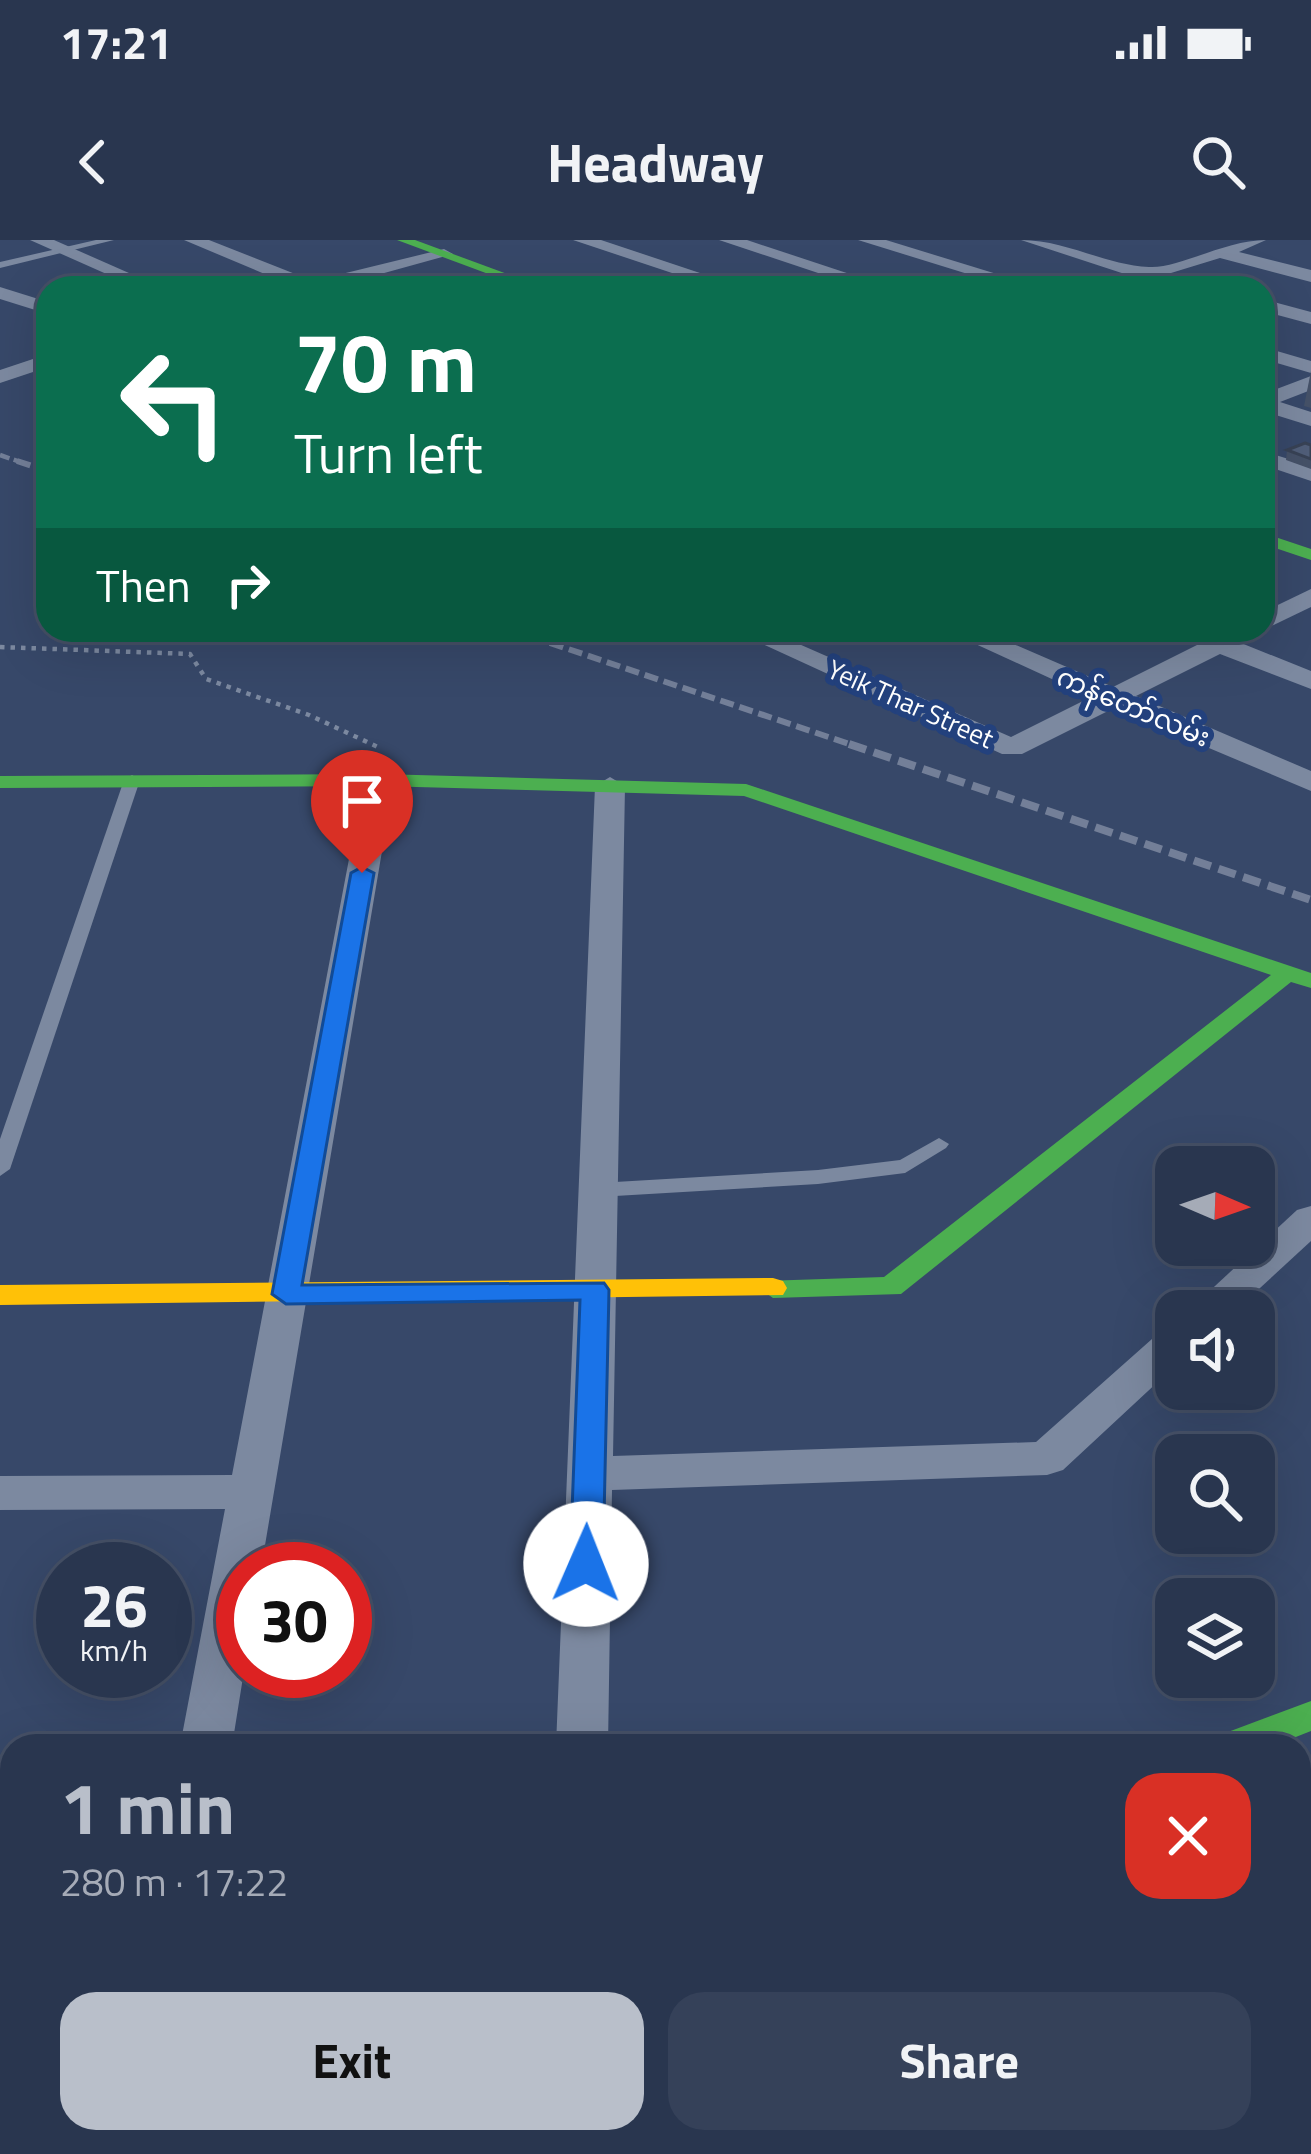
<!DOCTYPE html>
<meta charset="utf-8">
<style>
:root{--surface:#29364f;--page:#354159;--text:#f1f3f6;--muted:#a5abb7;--line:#455066;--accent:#b9bfca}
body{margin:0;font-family:"Titillium Web","Noto Sans Myanmar",sans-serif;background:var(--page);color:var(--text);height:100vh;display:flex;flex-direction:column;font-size:45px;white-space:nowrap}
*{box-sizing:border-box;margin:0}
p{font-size:39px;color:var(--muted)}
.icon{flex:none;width:66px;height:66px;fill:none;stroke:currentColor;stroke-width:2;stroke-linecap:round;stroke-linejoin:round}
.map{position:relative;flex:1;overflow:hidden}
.sheet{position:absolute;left:0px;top:1494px;width:1311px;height:420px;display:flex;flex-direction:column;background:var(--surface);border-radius:36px 36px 0 0;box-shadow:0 12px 48px #0002,0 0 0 3px var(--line)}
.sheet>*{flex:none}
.guide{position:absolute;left:36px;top:36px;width:1239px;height:366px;border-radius:36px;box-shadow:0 12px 48px #0002,0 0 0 3px var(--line);background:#0b6e4f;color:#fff;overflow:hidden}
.needle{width:78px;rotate:92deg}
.fabs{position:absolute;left:1155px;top:906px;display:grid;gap:24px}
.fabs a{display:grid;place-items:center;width:120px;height:120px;border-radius:24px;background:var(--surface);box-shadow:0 12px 48px #0002,0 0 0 3px var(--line);font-size:60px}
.speed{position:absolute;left:36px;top:1302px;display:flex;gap:24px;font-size:60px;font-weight:700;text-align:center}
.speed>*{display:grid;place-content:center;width:156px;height:156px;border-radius:50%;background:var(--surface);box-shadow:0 12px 48px #0002,0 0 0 3px var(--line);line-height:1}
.speed small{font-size:30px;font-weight:400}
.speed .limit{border:18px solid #d22;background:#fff;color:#111}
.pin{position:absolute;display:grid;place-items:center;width:102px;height:102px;color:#fff;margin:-123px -51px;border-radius:50% 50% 50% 0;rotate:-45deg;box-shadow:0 0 12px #0007}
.pin .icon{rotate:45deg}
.me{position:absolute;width:132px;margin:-66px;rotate:1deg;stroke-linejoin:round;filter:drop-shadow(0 0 9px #0008)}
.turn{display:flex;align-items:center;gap:42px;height:252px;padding:0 60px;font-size:54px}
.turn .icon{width:156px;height:156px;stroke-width:2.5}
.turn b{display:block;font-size:84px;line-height:102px}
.then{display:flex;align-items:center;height:114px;padding:0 60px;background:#0003;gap:24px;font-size:45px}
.round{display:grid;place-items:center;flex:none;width:126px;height:126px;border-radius:36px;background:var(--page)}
.summary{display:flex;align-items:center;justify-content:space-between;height:204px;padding:0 60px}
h1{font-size:72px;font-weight:700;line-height:90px;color:var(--accent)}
.action{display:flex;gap:24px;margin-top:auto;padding:24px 60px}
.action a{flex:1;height:138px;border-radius:36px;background:var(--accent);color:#111;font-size:48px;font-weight:700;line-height:138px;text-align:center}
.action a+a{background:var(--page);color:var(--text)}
.status{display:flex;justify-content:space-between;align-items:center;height:84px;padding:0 60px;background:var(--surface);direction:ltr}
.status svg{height:33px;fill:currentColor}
header{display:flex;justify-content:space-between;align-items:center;height:156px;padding:0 60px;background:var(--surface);font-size:54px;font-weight:700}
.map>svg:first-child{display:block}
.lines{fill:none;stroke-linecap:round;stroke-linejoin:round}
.path{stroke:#7c89a0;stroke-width:4.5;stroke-dasharray:4.5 6;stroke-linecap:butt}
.lane{fill:#7c89a0;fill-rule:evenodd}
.street{fill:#7c89a0;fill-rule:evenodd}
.fast{fill:#4caf50;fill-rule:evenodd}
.slow{fill:#ffc107;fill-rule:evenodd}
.jam{fill:#c62828;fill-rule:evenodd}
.rail-far2{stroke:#737f98;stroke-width:4.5;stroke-dasharray:10 4.5;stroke-linecap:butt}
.rail-far1{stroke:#737f98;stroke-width:6;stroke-dasharray:14 6;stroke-linecap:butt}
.rail{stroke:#737f98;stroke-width:8;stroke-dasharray:18 8;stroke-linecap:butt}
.wall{fill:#455168}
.building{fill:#505e79;stroke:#384255;stroke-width:3}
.route{fill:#1a73e8;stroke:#114b97;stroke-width:3}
.labels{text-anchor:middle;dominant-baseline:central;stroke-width:12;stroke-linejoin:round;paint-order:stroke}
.far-street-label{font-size:27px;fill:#fff;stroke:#23417d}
</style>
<div class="status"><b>17:21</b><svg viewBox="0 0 49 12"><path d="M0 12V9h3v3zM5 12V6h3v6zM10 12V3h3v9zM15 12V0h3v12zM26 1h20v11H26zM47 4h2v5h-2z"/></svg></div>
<header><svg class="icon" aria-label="back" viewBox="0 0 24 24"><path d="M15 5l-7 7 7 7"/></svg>Headway<svg class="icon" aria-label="search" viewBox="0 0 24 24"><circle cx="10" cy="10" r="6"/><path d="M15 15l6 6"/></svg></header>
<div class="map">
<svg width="1311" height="1914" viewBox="0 0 1311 1914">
<rect width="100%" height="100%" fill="#374869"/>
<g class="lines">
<path class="path" d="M0,407L190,414L206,439L309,475L380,508"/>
<g class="lane">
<path d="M96,0H114L0,28V22Z"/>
<path d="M132,535L140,540L10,929L0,936V899L124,540Z"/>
<path d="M939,898L949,904L946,908L905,933L818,944L598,957L588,950L598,943L818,930L900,920Z"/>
</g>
<g class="street">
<path d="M30,0H54L163,48H138Z"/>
<path d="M184,0H209L313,41L444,9L453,14L330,48H298Z"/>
<path d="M573,0H601L745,48H717Z"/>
<path d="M719,0H747L892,48H863Z"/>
<path d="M858,0H886L1042,48H1013Z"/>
<path d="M1021,0C1066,0 1105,25 1149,27C1178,29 1225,0 1266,0L1239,12L1311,30V42L1220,18L1171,33L1212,48H1182L1140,39Z"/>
<path d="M0,47L48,62V74L0,59Z"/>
<path d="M1263,59L1311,72V84L1263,71Z"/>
<path d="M1263,107L1311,121V133L1263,119Z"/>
<path d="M48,114V127L0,143V130Z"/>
<path d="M1311,136V150L1280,162L1311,172V186L1263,171V154Z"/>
<path d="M1263,211L1311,226V241L1263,225Z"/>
<path d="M1311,349V367L1263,390V372Z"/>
<path d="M732,390H767L1011,497L1091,457L945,390H981L1113,447L1197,405L1171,390L1218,394L1260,390L1241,403L1311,431V449L1220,414L1136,456L1311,531V551L1114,468L1022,514H1002Z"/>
<path d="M379,531L394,540L261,1329H243L244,1431L232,1506H180L225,1269L0,1270V1236L232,1235L364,540Z"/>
<path d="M610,537L625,546L613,1216L1036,1202L1161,1091L1176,1086V1125L1063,1230L1047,1235L612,1250L608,1506H556L595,546Z"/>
<path d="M1311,966V1001L1235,1071H1188L1297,970Z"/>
<path d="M100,1902H160L157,1914H97Z"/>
<path d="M1211,1902H1271L1273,1914H1213Z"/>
</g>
<g class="fast">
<path d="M397,0H415L545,48H526Z"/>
<path d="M1263,293L1311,309V320L1263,304Z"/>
<path d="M379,534L746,544L1311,733V748L1291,742L901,1054L773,1058L759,1048L763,1041L884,1037L1271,735L744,556L379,546L0,548V536Z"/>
<path d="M1311,1461V1491L1273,1506H1215L1220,1495Z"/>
<path d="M1299,1558L1311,1562V1594L1299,1590Z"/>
<path d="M12,1581V1613L0,1614V1582Z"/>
</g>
<path class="slow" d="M773,1038L783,1041L787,1048L783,1055L0,1065V1045Z"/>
<rect class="jam" x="0" y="1528" width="12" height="30"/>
<path class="rail-far2" d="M0,215L26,224"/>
<g class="rail-far1">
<path d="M17,221L48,231"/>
<path d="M512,390L858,507"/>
</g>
<path class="rail" d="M849,504L1311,660"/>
</g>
<g class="wall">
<path d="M1311,131V168L1304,166Z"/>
<path d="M1311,205V229L1286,220L1287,210Z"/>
</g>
<path class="building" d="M1305,203L1311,205V219L1287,210Z"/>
<path class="route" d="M362,627L374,633L302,1045L604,1043L609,1050L603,1324L598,1334L586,1337L575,1334L570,1324L580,1060L286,1064L272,1054L351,633Z"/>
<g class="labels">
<g class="far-street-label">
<text transform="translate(911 463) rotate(24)">Yeik Thar Street</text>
<text transform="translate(1134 466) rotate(23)">ကန်တော်လမ်း</text>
</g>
</g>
</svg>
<div class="fabs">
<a><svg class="needle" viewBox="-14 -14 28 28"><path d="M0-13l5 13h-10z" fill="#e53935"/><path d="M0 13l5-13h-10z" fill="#a5abb7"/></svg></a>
<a><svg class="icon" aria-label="sound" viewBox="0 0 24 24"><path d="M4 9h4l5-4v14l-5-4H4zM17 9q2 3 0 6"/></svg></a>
<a><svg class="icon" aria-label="search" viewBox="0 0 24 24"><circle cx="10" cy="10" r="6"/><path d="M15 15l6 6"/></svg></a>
<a><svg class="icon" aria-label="layers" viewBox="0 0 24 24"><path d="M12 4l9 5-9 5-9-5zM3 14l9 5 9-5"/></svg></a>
</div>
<div class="speed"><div>26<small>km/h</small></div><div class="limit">30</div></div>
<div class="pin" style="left:362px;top:633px;background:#d93025"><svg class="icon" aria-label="arrive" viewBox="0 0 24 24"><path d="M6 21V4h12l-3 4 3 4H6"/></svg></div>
<svg class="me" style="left:586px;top:1324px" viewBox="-20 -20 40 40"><circle r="19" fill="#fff"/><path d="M0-13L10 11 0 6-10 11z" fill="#1a73e8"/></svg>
<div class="guide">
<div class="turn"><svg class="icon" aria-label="left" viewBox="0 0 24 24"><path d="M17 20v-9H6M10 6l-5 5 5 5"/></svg><div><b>70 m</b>Turn left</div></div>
<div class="then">Then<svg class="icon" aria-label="right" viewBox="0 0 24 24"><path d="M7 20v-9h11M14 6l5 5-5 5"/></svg></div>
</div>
<section class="sheet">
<div class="summary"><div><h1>1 min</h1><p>280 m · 17:22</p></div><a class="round" style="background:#d93025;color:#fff"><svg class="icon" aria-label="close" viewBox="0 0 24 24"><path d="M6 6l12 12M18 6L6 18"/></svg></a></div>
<div class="action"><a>Exit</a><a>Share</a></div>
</section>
</div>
